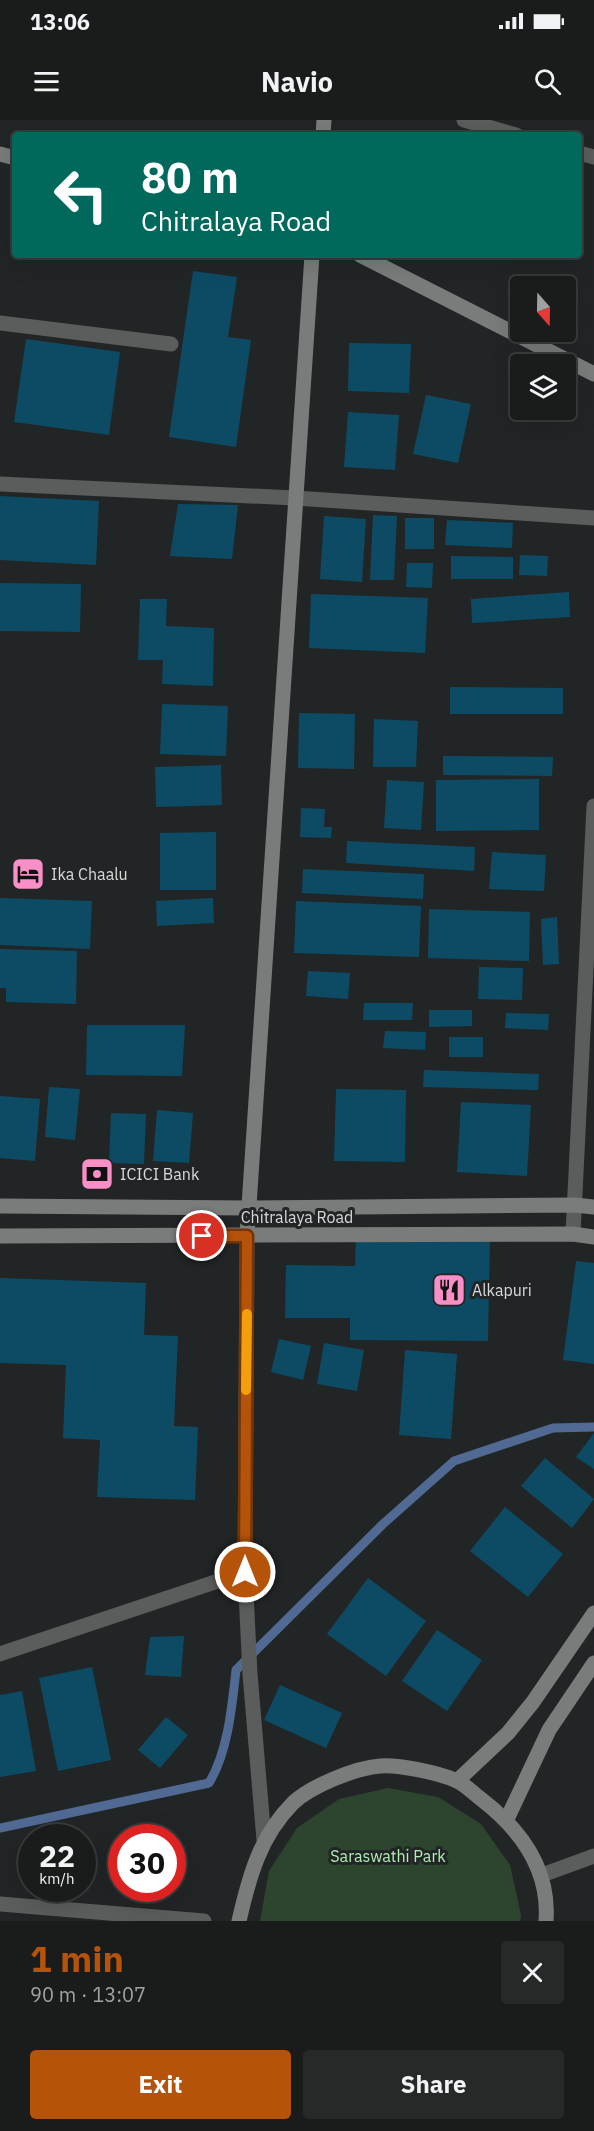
<!DOCTYPE html>
<meta charset="utf-8">
<style>
:root{--surface:#1a1c1c;--page:#272929;--text:#f1f3f6;--muted:#9fa1a3;--line:#383a3b;--accent:#b45309}
body{margin:0;font-family:"IBM Plex Sans",sans-serif;background:var(--page);color:var(--text);height:100vh;display:flex;flex-direction:column;font-size:22px;white-space:nowrap}
*{box-sizing:border-box;margin:0}
p{font-size:20px;color:var(--muted)}
.icon{flex:none;width:33px;height:33px;fill:none;stroke:currentColor;stroke-width:2;stroke-linecap:round;stroke-linejoin:round}
.map{position:relative;height:1801px;overflow:hidden}
.panel{display:flex;flex-direction:column;background:var(--surface);flex:1}
.panel>*{flex:none}
.top-card{position:absolute;left:12px;top:12px;width:570px;height:126px;border-radius:6px;box-shadow:0 6px 24px #0002,0 0 0 2px var(--line);background:#00695c;color:#fff;overflow:hidden}
.needle{width:39px;rotate:160deg}
.controls{position:absolute;left:510px;top:156px;display:grid;gap:12px}
.controls a{display:grid;place-items:center;width:66px;height:66px;border-radius:6px;background:var(--surface);box-shadow:0 6px 24px #0002,0 0 0 2px var(--line);font-size:30px}
.speed{position:absolute;left:18px;top:1704px;display:flex;gap:12px;font-size:30px;font-weight:700;text-align:center}
.speed>*{display:grid;place-content:center;width:78px;height:78px;border-radius:50%;background:var(--surface);box-shadow:0 6px 24px #0002,0 0 0 2px var(--line);line-height:1}
.speed small{font-size:15px;font-weight:400}
.speed .limit{border:9px solid #d22;background:#fff;color:#111}
.pin{position:absolute;display:grid;place-items:center;width:51px;height:51px;color:#fff;margin:-26px;border:3px solid #fff;border-radius:50%;box-shadow:0 2px 6px #0007}
.me{position:absolute;width:66px;margin:-33px;rotate:0deg;stroke-linejoin:round;filter:drop-shadow(0 0 4px #0008)}
.turn{display:flex;align-items:center;gap:21px;height:126px;padding:0 30px;font-size:27px}
.turn .icon{width:78px;height:78px;stroke-width:2.5}
.turn b{display:block;font-size:42px;line-height:51px}
.round{display:grid;place-items:center;flex:none;width:63px;height:63px;border-radius:6px;background:var(--page)}
.overview{display:flex;align-items:center;justify-content:space-between;height:102px;padding:0 30px}
h1{font-size:36px;font-weight:700;line-height:45px;color:var(--accent)}
.cta{display:flex;gap:12px;margin-top:auto;padding:12px 30px}
.cta a{flex:1;height:69px;border-radius:6px;background:var(--accent);color:#fff;font-size:24px;font-weight:700;line-height:69px;text-align:center}
.cta a+a{background:var(--page);color:var(--text)}
.status{display:flex;justify-content:space-between;align-items:center;height:42px;padding:0 30px;background:var(--surface);direction:ltr}
.status svg{height:16px;fill:currentColor}
header{display:flex;justify-content:space-between;align-items:center;height:78px;padding:0 30px;background:var(--surface);font-size:27px;font-weight:700}
.map>svg:first-child{display:block}
.green{fill:#2d452e}
.lines{fill:none;stroke-linecap:round;stroke-linejoin:round}
.stream{stroke:#516a94;stroke-width:9}
.building{fill:#0d4b65}
.street{stroke:#5b5d5c;stroke-width:15}
.secondary{stroke:#7a7c7c;stroke-width:15}
.route-casing{stroke:#753606;stroke-width:15}
.route{stroke:#b45309;stroke-width:10}
.slow{stroke:#f59e0b;stroke-width:10}
.labels{text-anchor:middle;dominant-baseline:central;stroke-width:6;stroke-linejoin:round;paint-order:stroke}
.poi-label{font-size:16px;fill:#d8dada;stroke:#222526;text-anchor:start}
.street-label{font-size:16px;fill:#d8dada;stroke:#222526}
.park-label{font-size:16px;fill:#b1eeb2;stroke:#222526}
</style>
<div class="status"><b>13:06</b><svg viewBox="0 0 49 12"><path d="M0 12V9h3v3zM5 12V6h3v6zM10 12V3h3v9zM15 12V0h3v12zM26 1h20v11H26zM47 4h2v5h-2z"/></svg></div>
<header><svg class="icon" aria-label="menu" viewBox="0 0 24 24"><path d="M4 6h16M4 12h16M4 18h16"/></svg>Navio<svg class="icon" aria-label="search" viewBox="0 0 24 24"><circle cx="10" cy="10" r="6"/><path d="M15 15l6 6"/></svg></header>
<div class="map">
<svg width="594" height="1801" viewBox="0 0 594 1801">
<rect width="100%" height="100%" fill="#222526"/>
<path class="green" d="M388,1668L438,1677L481,1704L510,1745L521,1795L520,1801H260L269,1751L297,1708L339,1679Z"/>
<g class="lines">
<path class="stream" d="M0,1708L209,1663C228,1632 232,1586 236,1550L383,1404L454,1341L553,1308L594,1307"/>
</g>
<g class="building">
<path d="M193,151L237,157L228,217L251,220L236,327L169,317Z"/>
<path d="M26,219L120,232L109,315L14,302Z"/>
<path d="M349,223L411,224L409,273L348,271Z"/>
<path d="M426,275L471,284L458,343L413,334Z"/>
<path d="M348,292L399,295L395,350L344,347Z"/>
<path d="M0,376L99,381L96,445L0,440Z"/>
<path d="M178,384L238,385L232,439L170,436Z"/>
<path d="M373,395L397,396L394,460H370Z"/>
<path d="M324,396L366,399L362,462L320,459Z"/>
<rect x="405" y="398" width="29" height="31"/>
<path d="M447,400L513,403L512,428L445,425Z"/>
<path d="M520,435L548,436L547,456L519,455Z"/>
<path d="M451,436L513,437V459H451Z"/>
<path d="M407,443H433L432,468L406,467Z"/>
<path d="M0,463L81,464L80,512L0,511Z"/>
<path d="M569,472L570,497L472,503L471,479Z"/>
<path d="M311,474L428,478L425,533L309,528Z"/>
<path d="M140,479H167L166,506L214,508L213,566L162,564L163,540H138Z"/>
<path d="M450,567L563,568V594H450Z"/>
<path d="M162,584L228,586L226,636L160,634Z"/>
<path d="M299,593L355,594L354,649L298,648Z"/>
<path d="M374,599L418,601L416,647H373Z"/>
<path d="M443,636L553,637L552,656L443,655Z"/>
<path d="M221,645L222,685L156,687L155,647Z"/>
<path d="M539,659V710L436,711V660Z"/>
<path d="M387,660L424,662L421,710L384,708Z"/>
<path d="M301,688L325,689L324,707H332L331,718L300,717Z"/>
<path d="M216,712V770H160V713Z"/>
<path d="M347,721L475,727L474,751L346,743Z"/>
<path d="M492,732L546,735L544,771L489,769Z"/>
<path d="M303,749L424,754L423,779L302,773Z"/>
<path d="M0,778L92,781L90,829L0,825Z"/>
<path d="M213,778L214,803L157,806L156,781Z"/>
<path d="M296,781L421,786L419,837L294,833Z"/>
<path d="M429,789L530,792L529,841L428,838Z"/>
<path d="M557,797L559,844L543,845L541,799Z"/>
<path d="M0,829L77,831L76,884L6,882V868H0Z"/>
<path d="M479,847L523,848L522,880L478,879Z"/>
<path d="M308,851L350,853L348,879L306,876Z"/>
<path d="M364,883H413L412,900H363Z"/>
<path d="M429,890H472V906L429,907Z"/>
<path d="M506,893L549,894L548,910L505,908Z"/>
<path d="M87,905H185L182,956L86,955Z"/>
<path d="M385,911L426,912L425,930L383,928Z"/>
<rect x="449" y="917" width="34" height="20"/>
<path d="M424,950L539,954L538,970L423,967Z"/>
<path d="M49,967L80,969L75,1020L45,1017Z"/>
<path d="M336,969L406,970L405,1042L334,1041Z"/>
<path d="M0,976L40,979L35,1041L0,1038Z"/>
<path d="M461,982L531,985L527,1056L457,1052Z"/>
<path d="M157,990L193,993L189,1043L153,1041Z"/>
<path d="M111,993L146,994L144,1044L109,1043Z"/>
<path d="M356,1117L490,1118L488,1221L350,1220V1198H285L286,1145L355,1146Z"/>
<path d="M576,1141L594,1143V1244L563,1240Z"/>
<path d="M0,1158L146,1163L144,1215L178,1216L174,1306L198,1307L195,1380L97,1377L100,1320L63,1318L66,1245L0,1243Z"/>
<path d="M279,1219L311,1226L303,1260L271,1252Z"/>
<path d="M324,1223L364,1230L357,1271L317,1264Z"/>
<path d="M405,1230L457,1234L451,1319L399,1315Z"/>
<path d="M594,1313V1349L576,1337Z"/>
<path d="M545,1338L594,1379L572,1408L521,1366Z"/>
<path d="M505,1387L563,1434L528,1477L470,1431Z"/>
<path d="M368,1458L426,1501L386,1556L327,1514Z"/>
<path d="M437,1510L482,1540L447,1591L402,1561Z"/>
<path d="M184,1516L181,1557L145,1555L150,1517Z"/>
<path d="M92,1547L111,1640L58,1651L39,1558Z"/>
<path d="M280,1565L342,1593L326,1628L264,1600Z"/>
<path d="M22,1571L36,1651L0,1657V1575Z"/>
<path d="M166,1597L188,1615L160,1648L138,1630Z"/>
</g>
<g class="lines">
<g class="street">
<path d="M464,0L516,15"/>
<path d="M579,33L594,37"/>
<path d="M0,203L171,224"/>
<path d="M0,364L295,378L594,398"/>
<path d="M573,1114L594,686"/>
<path d="M247,1116L245,1452L250,1554L264,1720"/>
<path d="M0,1534L245,1452"/>
<path d="M542,1755L594,1736"/>
<path d="M0,1784L204,1801"/>
</g>
<g class="secondary">
<path d="M323,15L324,0"/>
<path d="M0,34L15,38"/>
<path d="M360,135L594,254"/>
<path d="M0,1086L248,1088L575,1085L594,1087"/>
<path d="M0,1116L573,1114L594,1117"/>
<path d="M247,1116L312,135"/>
<path d="M457,1661L508,1613L533,1582L594,1493"/>
<path d="M507,1699L549,1610L594,1543"/>
<path d="M239,1801C249,1757 260,1716 293,1683C311,1666 355,1648 380,1646C398,1644 438,1653 455,1660C465,1664 473,1673 481,1679C520,1709 550,1748 546,1801"/>
</g>
</g>
<g class="lines">
<g class="route-casing">
<path id="route" d="M202,1116H247L245,1452"/>
</g>
<use href="#route" class="route"/>
<path class="slow" d="M246,1270L247,1194"/>
</g>
<defs>
<g id="hotel-square" transform="scale(1.725)"><rect x="-9" y="-9" width="18" height="18" rx="4" fill="#fa8fc8" stroke="#222526"/><path d="M-6-4.5h1.5V1H6V5H4.5V3h-9V5H-6ZM-4 0a1.8 1.8 0 1 1 3.6 0ZM.5 0V-2.5h3Q6-2.5 6 0Z" fill="#111"/></g>
<g id="bank-square" transform="scale(1.725)"><rect x="-9" y="-9" width="18" height="18" rx="4" fill="#fa8fc8" stroke="#222526"/><path d="M-6-4H6V4H-6ZM0-2.3a2.3 2.3 0 1 0 0 4.6a2.3 2.3 0 1 0 0-4.6Z" fill="#111"/></g>
<g id="restaurant-square" transform="scale(1.725)"><rect x="-9" y="-9" width="18" height="18" rx="4" fill="#fa8fc8" stroke="#222526"/><path d="M-5-6h1v4h1v-4h1v4h1v-4h1v5L-1.5 .5V6h-2V.5L-5-1ZM5-6V6H3V1.5H1.5Q1.5-4 5-6Z" fill="#111"/></g>
</defs>
<g fill-rule="evenodd">
<use href="#hotel-square" x="28" y="754"/>
<use href="#bank-square" x="97" y="1054"/>
<use href="#restaurant-square" x="449" y="1170"/>
</g>
<g class="labels">
<g class="poi-label">
<text x="51" y="754">Ika Chaalu</text>
<text x="120" y="1054">ICICI Bank</text>
<text x="472" y="1170">Alkapuri</text>
</g>
<g class="street-label">
<text x="297" y="1097">Chitralaya Road</text>
</g>
<g class="park-label">
<text x="388" y="1736">Saraswathi Park</text>
</g>
</g>
</svg>
<div class="controls">
<a><svg class="needle" viewBox="-14 -14 28 28"><path d="M0-13l5 13h-10z" fill="#e53935"/><path d="M0 13l5-13h-10z" fill="#9fa1a3"/></svg></a>
<a><svg class="icon" aria-label="layers" viewBox="0 0 24 24"><path d="M12 4l9 5-9 5-9-5zM3 14l9 5 9-5"/></svg></a>
</div>
<div class="speed"><div>22<small>km/h</small></div><div class="limit">30</div></div>
<div class="pin" style="left:202px;top:1116px;background:#d93025"><svg class="icon" aria-label="arrive" viewBox="0 0 24 24"><path d="M6 21V4h12l-3 4 3 4H6"/></svg></div>
<svg class="me" style="left:245px;top:1452px" viewBox="-20 -20 40 40"><circle r="17" fill="#b45309" stroke="#fff" stroke-width="3"/><path d="M0-11L8 9 0 5-8 9z" fill="#fff"/></svg>
<div class="top-card">
<div class="turn"><svg class="icon" aria-label="left" viewBox="0 0 24 24"><path d="M17 20v-9H6M10 6l-5 5 5 5"/></svg><div><b>80 m</b>Chitralaya Road</div></div>
</div>
</div>
<section class="panel">
<div class="overview"><div><h1>1 min</h1><p>90 m · 13:07</p></div><a class="round"><svg class="icon" aria-label="close" viewBox="0 0 24 24"><path d="M6 6l12 12M18 6L6 18"/></svg></a></div>
<div class="cta"><a>Exit</a><a>Share</a></div>
</section>
